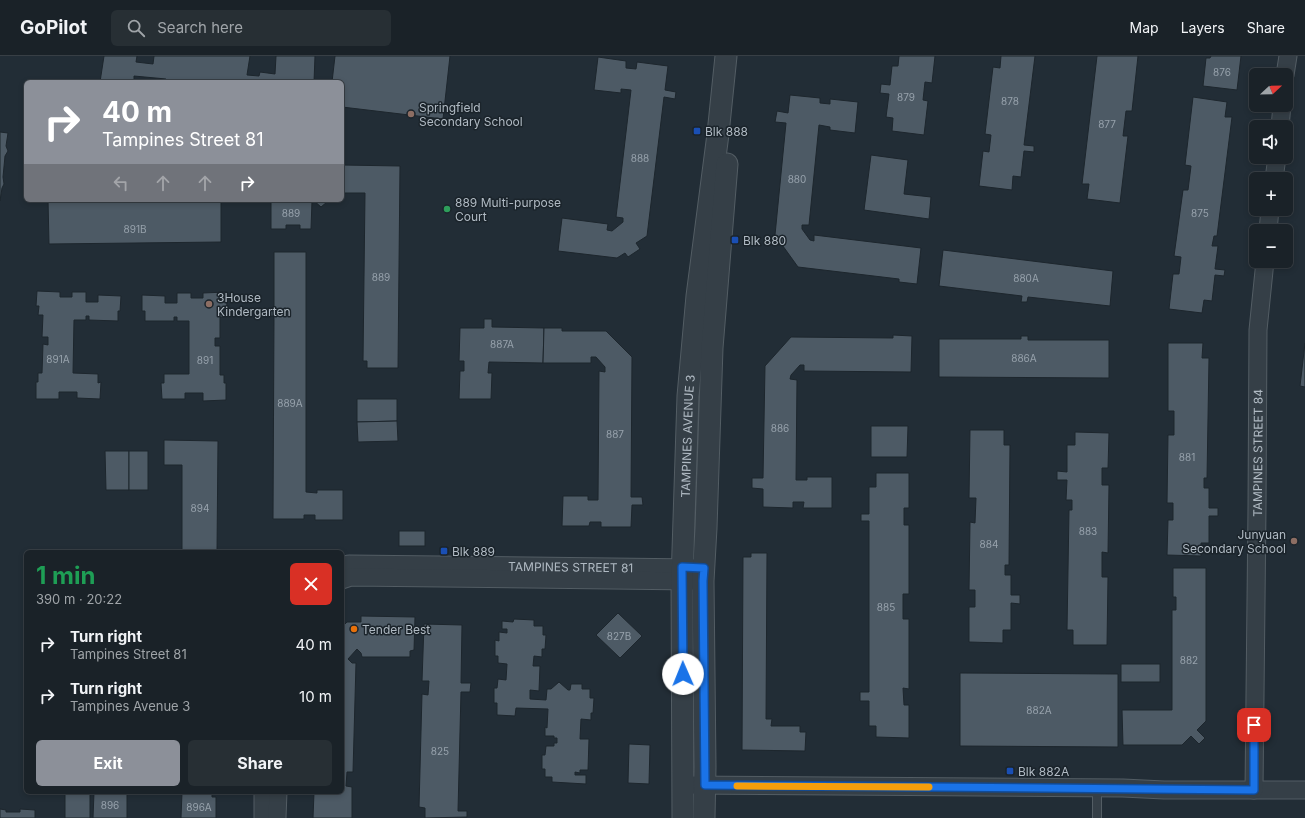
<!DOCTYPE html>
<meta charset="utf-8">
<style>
:root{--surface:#1a2228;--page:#272f34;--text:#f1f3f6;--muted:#9fa4a8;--line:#383f45;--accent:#8c9099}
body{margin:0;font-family:Inter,sans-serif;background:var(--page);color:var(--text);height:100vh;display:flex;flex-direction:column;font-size:15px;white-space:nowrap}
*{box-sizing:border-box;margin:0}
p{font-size:13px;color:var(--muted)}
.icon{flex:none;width:22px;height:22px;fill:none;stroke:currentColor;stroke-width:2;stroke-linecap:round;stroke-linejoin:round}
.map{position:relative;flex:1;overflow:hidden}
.panel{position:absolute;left:24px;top:494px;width:320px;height:244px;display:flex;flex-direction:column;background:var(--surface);border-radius:6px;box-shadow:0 2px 6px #0003,0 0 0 1px var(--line)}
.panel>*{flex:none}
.banner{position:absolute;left:24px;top:24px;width:320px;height:122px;border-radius:6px;box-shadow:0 2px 6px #0003,0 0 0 1px var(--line);background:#8c9099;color:#fff;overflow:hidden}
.needle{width:26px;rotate:68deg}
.tools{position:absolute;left:1249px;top:12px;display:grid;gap:8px}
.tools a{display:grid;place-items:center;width:44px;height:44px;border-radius:6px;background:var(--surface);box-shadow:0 2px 6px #0003,0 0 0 1px var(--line);font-size:20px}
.pin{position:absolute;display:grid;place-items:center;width:34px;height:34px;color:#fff;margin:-17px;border-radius:8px;box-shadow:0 2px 6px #0006}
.me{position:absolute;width:44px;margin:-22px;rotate:359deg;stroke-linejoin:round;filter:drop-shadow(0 0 3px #0008)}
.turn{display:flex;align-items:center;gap:14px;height:84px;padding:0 12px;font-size:18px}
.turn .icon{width:52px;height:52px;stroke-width:2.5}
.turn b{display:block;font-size:28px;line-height:34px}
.lanes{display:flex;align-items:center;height:38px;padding:0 12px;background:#0003;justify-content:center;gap:20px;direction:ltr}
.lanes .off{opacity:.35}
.round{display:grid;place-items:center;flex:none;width:42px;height:42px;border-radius:6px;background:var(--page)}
.overview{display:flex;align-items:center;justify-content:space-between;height:68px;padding:0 12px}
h1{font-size:24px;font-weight:700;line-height:30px;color:#1e9e55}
.cta{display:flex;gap:8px;margin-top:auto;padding:8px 12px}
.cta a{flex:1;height:46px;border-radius:6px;background:var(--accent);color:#fff;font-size:16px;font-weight:700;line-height:46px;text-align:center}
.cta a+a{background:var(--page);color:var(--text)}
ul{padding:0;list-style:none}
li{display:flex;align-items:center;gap:12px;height:52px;padding:0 12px}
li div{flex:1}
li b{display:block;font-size:15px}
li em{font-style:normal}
header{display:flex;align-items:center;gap:24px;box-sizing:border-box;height:56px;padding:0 20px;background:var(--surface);border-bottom:1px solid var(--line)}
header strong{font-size:19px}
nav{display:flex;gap:22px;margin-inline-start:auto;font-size:14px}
.search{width:280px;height:36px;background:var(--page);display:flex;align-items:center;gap:10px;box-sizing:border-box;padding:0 14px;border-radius:6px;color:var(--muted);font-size:15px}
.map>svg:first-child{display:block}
.building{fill:#4d5a65;stroke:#1d262d}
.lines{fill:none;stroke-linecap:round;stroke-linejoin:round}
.service-casing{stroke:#535d64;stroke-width:10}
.minor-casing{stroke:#535d64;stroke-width:19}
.tertiary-casing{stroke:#535d64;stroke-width:23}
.service{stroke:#353f47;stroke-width:8}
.minor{stroke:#353f47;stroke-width:17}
.tertiary{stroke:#353f47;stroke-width:21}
.route-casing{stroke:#114b97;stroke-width:10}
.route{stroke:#1a73e8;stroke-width:7}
.slow{stroke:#f59e0b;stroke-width:7}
.education-dot{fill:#8d6e63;stroke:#1b242b;stroke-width:1.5}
.transit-dot{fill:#1a4fb4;stroke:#1b242b;stroke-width:1.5}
.leisure-dot{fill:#2e9e5b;stroke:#1b242b;stroke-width:1.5}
.food-dot{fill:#e8710a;stroke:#1b242b;stroke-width:1.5}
.labels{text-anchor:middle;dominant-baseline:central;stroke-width:3;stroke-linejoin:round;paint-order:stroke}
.number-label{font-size:10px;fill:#97a2ac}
.poi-label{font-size:12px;fill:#b0bac3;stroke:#1b242b;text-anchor:start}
.street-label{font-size:12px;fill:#b0bac3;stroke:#1b242b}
</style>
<header>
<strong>GoPilot</strong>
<div class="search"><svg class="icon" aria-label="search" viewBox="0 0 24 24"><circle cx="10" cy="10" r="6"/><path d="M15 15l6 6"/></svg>Search here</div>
<nav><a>Map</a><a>Layers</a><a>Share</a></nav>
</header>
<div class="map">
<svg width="1305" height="762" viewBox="0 0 1305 762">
<rect width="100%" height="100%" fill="#222d36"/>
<g class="building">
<path d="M104,0H137L136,6L153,8L154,0H250L247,19L259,20L260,16L275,18L276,0H315L314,26H166V23L134,20V26H100Z"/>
<path d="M335,0H450L443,63L342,51V26H332Z"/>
<path d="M899,0H935L932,27L925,26L923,44L928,45L924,79L892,75L893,62L886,61L889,38L880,37L881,28L890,29L892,10H898Z"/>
<path d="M1001,0H1035L1024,89L1034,90V96L1024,95L1021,121L1013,120L1012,134L979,130L983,95L989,96L991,79L985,78L993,11L1000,12Z"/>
<path d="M1097,0H1138L1132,55H1126L1123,80H1128L1120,147L1087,143L1089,128H1082Z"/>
<path d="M1211,0H1241L1237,34L1203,30L1206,2H1210Z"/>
<path d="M598,1L626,5V12L636,13L637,6L668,10L665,34L676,36L675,43L664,41L647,180L636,187L640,193L628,201L625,197L617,202L558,195L562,162L608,168L607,174L612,175L623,166V162L616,161L631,34L621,33V37L594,34Z"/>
<path d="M790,39L820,42V47L830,48V43L858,46L855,77L830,74V71L819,69L809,169H802V173L810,184L814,185V179L921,192L917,228L899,226V223L798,211L775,179L786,67L775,66L777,55L788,57Z"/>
<path d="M1193,41L1227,46L1225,61H1232L1217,180H1214L1212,190H1218L1215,213L1225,214L1224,220L1215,219L1212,245L1204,244L1202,257L1169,253L1173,218H1179L1181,201L1174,200L1183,134H1188L1191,110L1185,109Z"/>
<path d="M0,76L8,77L6,90L8,95L5,100L3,121L4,128L2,132L0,145Z"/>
<path d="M871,99L908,104L904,138L931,141L929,163L864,154Z"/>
<path d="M342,109L400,110L398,312H367V305H363L365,137H342Z"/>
<path d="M48,144H221V186L49,188Z"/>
<path d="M290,144H313L312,145L311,173H300V169H286V173H271V146H290Z"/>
<path d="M313,144H325L327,146L321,151Z"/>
<path d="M943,194L1113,215L1110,250L1028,241L1027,246H1021L1022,240L939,230Z"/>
<path d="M274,196H306V436L317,437V434H343V464H315V459H304V463H273L274,260H265V254H274Z"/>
<path d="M37,235L60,236V241H72V236H86V246H98V239L121,240L120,255H118V265L89,264V260H86V264H74L73,317L98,318V327L101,326L100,343L77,342V336H59V343H36V326H38V317H42L43,288L48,289V281H42L43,259H38L39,250H36Z"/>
<path d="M226,236L227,252H224V261H220V282H215V290H220V319H224V327H226V344L203,345V337H185V343H162L161,327H164V318H189V265H177V261H174V265H145V255H142V239L165,240V247H177V237H191V242H203V237Z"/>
<path d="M484,263H492V271L544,272L543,307L489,306L488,317H492L491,343H459L460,315H464V305H459L460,272H484Z"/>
<path d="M544,272H562V275H606L632,301L631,441H642L643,449H632L631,471H601V466H590L589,470H562L563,440H588V444H598L599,315L605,316V311L596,301H591V307H543Z"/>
<path d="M893,279L912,280L911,316L804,315V309H800L791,319L790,323L797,324L796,424H807V421H832V452H803L804,446H793V452L763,451V433L752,432V422H763L765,310L791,281L893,282Z"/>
<path d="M1021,280H1028V284H1109V322L939,321V283H1021Z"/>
<path d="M1168,287H1203L1202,302H1209L1207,422H1204V432H1209V452H1218V460H1209V487H1201V500L1167,499L1168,464H1173V447H1167L1168,379H1174V355H1168Z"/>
<path d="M1305,287V331L1300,330Z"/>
<path d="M357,343H397V365L357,366Z"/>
<path d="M397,365L398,385L358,386L357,366Z"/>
<path d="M871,370H908L907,401H871Z"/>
<path d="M970,374H1004V389H1010L1009,509H1005V519H1011V539H1020V548L1011,547V574H1003V587L969,586V551H975V534H969L970,466L975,467L976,442H969Z"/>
<path d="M1075,376L1109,377L1108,412H1102V429H1109L1108,497L1102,496V521H1108L1107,589H1073V574H1067L1069,454H1072V444H1066L1067,424H1057V415L1067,416V389H1075Z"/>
<path d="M164,384L218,385L217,496H182V409H164Z"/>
<path d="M105,395H129V434H106Z"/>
<rect x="129" y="395" width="19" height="39"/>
<path d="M876,417H909V452H904V469H909V538H903V563H909V633L903,632L904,649H909V682L876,681V670H869V645H860V636H869V465H861V458H869V431H876Z"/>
<rect x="399" y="475" width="26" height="15"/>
<path d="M751,497H767L766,663H772L771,670H800V676H806L805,695L742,694L743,501H751Z"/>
<path d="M1173,512H1206V665L1197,674L1205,682L1199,688L1191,680L1182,689H1123L1122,654H1172V554H1176V541H1173Z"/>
<path d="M618,557L642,580L620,602L596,579Z"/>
<path d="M361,560L415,561L414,594L410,595V601H362L361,597L357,593L348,603L352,607H356L353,716H347L346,730L352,731V762H313L314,736H342V571L347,566H361Z"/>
<path d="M514,563L534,564V570H543V579H546L545,593H542V601L534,600L533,610H540L539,635L530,634V643L546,644L547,633H551L559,626L568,634H570L571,628H582V633H590V642H594L593,657H591V664L581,663L580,683H589L588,714H580V717L575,716V719H586V728L552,726V721H545V713H542V699H545L546,690H554V687H557V682H554V680H545V671L547,672L548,653L516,652L515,660L497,659V647H494V632H497L498,623L506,624L507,608L498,607V600H495V584L499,585V576L507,577V573H502V565L513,566Z"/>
<path d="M424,568L462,569L461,627H471L470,636H461L458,755H467V761L425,762V752L419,751L422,638L428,639L429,625H422Z"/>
<rect x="1121" y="608" width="39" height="18"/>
<path d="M960,617L1118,618V691L960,690Z"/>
<path d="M629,688L650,689L649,728L628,727Z"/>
<path d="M94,736H127V762H93Z"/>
<path d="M182,736H212V741H216V762H181Z"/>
<rect x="65" y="737" width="25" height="25"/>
<path d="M0,753L6,754V756H20V753L35,754V762H0Z"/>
</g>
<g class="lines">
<g class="service-casing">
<path id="service" d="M1097,762V732"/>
</g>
<g class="minor-casing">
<g id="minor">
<path d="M1285,19L1288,0"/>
<path d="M1280,71L1282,49"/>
<path d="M1274,123L1277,101"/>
<path d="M1268,175L1270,153"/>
<path id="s1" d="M342,510L349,508L696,512"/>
<path d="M342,524L351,521L693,525"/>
<path d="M684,729L1123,732L1164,734H1305"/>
<path id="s2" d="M1254,734L1257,452L1258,274L1265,205"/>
<path d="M263,736V762"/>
<path d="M277,762L278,736"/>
</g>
</g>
<g class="tertiary-casing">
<g id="tertiary">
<path id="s3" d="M683,762L682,525L688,340L697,240L718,78L726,0"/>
<path d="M704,762L705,711L703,525L706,472L712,292L727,108"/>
</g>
</g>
<use href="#service" class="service"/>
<use href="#minor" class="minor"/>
<use href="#tertiary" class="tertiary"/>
</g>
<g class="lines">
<g class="route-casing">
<path id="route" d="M683,618L682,511L704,512L703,525L705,729L1254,734V669"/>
</g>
<use href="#route" class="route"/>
<path class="slow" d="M737,730L929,731"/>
</g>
<g class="education-dot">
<circle cx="411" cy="58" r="4"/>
<circle cx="209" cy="248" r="4"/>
<circle cx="1294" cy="485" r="4"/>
</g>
<g class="transit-dot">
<rect x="693" y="71" width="8" height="8" rx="2"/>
<rect x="731" y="180" width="8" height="8" rx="2"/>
<rect x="440" y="491" width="8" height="8" rx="2"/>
<rect x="1006" y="711" width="8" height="8" rx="2"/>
</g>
<circle class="leisure-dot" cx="447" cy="153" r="4"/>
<circle class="food-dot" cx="354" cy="573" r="4"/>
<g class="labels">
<g class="number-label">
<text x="1222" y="16">876</text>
<text x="906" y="41">879</text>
<text x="1010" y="45">878</text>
<text x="1107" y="68">877</text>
<text x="640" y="102">888</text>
<text x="797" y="123">880</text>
<text x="291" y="157">889</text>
<text x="1200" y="157">875</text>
<text x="135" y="173">891B</text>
<text x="381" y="221">889</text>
<text x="1026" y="222">880A</text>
<text x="502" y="288">887A</text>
<text x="1024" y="302">886A</text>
<text x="58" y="303">891A</text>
<text x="205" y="304">891</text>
<text x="290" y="347">889A</text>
<text x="780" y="372">886</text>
<text x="615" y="378">887</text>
<text x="1187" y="401">881</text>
<text x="200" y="452">894</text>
<text x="1088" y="475">883</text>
<text x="989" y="488">884</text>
<text x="886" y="551">885</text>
<text x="619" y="580">827B</text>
<text x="1189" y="604">882</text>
<text x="1039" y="654">882A</text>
<text x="440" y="695">825</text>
<text x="110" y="749">896</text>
<text x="199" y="751">896A</text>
</g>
<g class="poi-label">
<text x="419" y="51">Springfield<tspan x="419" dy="14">Secondary School</tspan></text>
<text x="705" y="75">Blk 888</text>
<text x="455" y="146">889 Multi-purpose<tspan x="455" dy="14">Court</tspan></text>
<text x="743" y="184">Blk 880</text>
<text x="217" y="241">3House<tspan x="217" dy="14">Kindergarten</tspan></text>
<text x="1286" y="478" text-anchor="end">Junyuan<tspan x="1286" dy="14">Secondary School</tspan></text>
<text x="452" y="495">Blk 889</text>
<text x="362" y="573">Tender Best</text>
<text x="1018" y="715">Blk 882A</text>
</g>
<g class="street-label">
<text stroke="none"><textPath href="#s3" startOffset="382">TAMPINES AVENUE 3</textPath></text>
<text stroke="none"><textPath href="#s2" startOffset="337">TAMPINES STREET 84</textPath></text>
<text stroke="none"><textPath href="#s1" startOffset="229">TAMPINES STREET 81</textPath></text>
</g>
</g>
</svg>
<div class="tools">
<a><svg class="needle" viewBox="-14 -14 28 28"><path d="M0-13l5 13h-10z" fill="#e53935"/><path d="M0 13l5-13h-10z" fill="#9fa4a8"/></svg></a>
<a><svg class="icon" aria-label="sound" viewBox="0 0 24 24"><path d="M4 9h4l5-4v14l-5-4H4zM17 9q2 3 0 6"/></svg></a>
<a>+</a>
<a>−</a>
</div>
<div class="pin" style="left:1254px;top:669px;background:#d93025"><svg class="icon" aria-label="arrive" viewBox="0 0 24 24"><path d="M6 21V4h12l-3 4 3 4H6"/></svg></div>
<svg class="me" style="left:683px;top:618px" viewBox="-20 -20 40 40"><circle r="19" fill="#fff"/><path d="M0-13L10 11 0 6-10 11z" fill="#1a73e8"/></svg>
<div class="banner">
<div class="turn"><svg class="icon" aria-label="right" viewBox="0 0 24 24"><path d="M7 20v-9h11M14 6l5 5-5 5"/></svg><div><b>40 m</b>Tampines Street 81</div></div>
<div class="lanes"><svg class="icon off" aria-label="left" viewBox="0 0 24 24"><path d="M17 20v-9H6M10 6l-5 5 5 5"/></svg><svg class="icon off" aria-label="ahead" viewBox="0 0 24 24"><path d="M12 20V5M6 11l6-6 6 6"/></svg><svg class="icon off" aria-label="ahead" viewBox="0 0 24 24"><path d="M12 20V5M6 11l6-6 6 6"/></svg><svg class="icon" aria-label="right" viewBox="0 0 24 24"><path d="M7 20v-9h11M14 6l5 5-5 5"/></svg></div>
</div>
<section class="panel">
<div class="overview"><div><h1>1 min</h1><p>390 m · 20:22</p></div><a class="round" style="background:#d93025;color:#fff"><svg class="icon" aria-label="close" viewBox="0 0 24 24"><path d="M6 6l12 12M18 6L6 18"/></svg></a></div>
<ul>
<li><svg class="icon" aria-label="right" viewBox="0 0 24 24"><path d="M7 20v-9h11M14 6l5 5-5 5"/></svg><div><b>Turn right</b><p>Tampines Street 81</p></div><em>40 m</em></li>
<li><svg class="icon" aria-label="right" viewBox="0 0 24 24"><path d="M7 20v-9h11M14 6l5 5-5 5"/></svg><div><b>Turn right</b><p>Tampines Avenue 3</p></div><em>10 m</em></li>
</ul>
<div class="cta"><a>Exit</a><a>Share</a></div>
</section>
</div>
